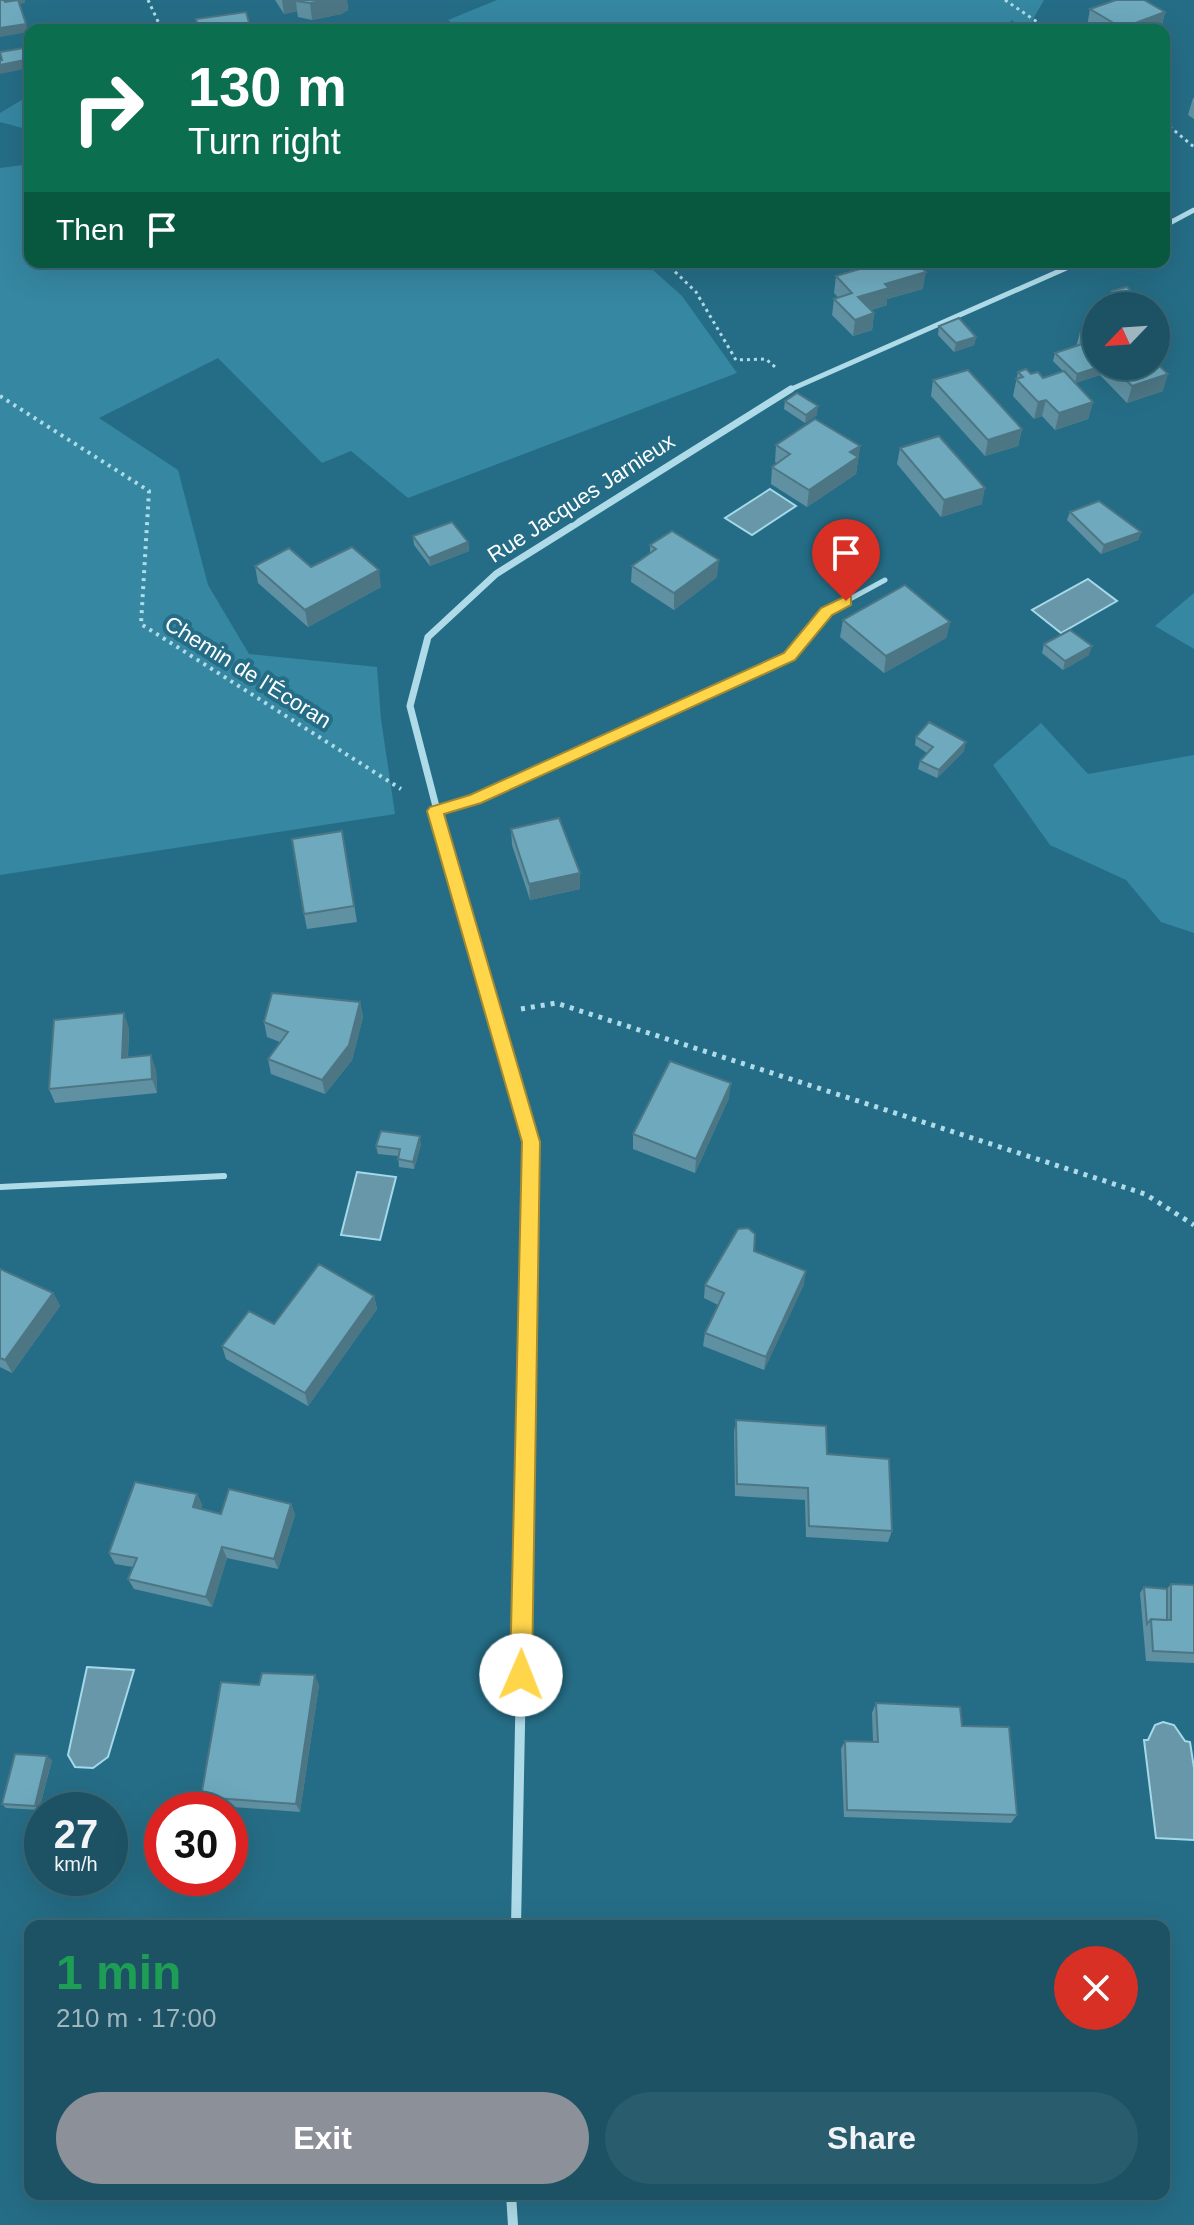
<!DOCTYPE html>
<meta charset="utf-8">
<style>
:root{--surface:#1c5264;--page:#295c6d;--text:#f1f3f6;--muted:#a0b6bf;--line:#3a6978;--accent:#8c9099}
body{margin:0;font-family:Helvetica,sans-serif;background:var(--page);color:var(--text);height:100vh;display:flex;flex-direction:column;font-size:30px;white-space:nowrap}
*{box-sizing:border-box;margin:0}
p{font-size:26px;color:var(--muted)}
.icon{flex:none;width:44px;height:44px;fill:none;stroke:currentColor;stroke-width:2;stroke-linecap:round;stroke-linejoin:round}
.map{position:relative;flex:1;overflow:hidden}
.drawer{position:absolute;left:24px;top:1920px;width:1146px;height:280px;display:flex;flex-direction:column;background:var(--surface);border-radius:16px;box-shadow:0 8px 32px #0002,0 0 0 2px var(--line)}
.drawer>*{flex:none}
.banner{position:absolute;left:24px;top:24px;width:1146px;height:244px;border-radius:16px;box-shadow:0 8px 32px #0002,0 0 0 2px var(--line);background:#0b6e4f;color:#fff;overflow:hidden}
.needle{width:52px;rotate:245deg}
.tools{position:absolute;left:1082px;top:292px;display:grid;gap:16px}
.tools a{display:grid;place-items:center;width:88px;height:88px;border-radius:50%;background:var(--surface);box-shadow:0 8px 32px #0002,0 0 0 2px var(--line);font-size:40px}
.speed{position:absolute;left:24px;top:1792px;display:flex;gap:16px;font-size:40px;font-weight:700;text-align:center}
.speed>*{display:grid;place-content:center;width:104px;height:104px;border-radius:50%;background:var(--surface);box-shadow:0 8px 32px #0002,0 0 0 2px var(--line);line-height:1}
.speed small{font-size:20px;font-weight:400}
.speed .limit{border:12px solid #d22;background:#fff;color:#111}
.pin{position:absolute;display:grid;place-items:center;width:68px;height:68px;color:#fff;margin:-82px -34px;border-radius:50% 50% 50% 0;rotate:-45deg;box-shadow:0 0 8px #0007}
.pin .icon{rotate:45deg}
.me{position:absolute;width:88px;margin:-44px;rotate:1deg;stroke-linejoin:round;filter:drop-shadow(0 0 6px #0008)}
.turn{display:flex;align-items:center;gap:28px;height:168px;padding:0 32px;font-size:36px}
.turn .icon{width:104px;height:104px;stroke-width:2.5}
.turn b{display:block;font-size:56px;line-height:68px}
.then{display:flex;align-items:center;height:76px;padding:0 32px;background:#0003;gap:16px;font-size:30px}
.round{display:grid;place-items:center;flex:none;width:84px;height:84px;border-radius:42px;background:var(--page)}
.headline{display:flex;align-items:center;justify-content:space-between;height:136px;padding:0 32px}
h1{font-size:48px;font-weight:700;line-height:60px;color:#1e9e55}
.cta{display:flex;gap:16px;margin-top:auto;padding:16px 32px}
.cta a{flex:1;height:92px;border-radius:48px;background:var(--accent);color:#fff;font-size:32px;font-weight:700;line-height:92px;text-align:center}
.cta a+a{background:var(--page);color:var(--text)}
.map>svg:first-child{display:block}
.green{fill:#3687a2}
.water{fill:#6797a8;stroke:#a4d9e9;stroke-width:2}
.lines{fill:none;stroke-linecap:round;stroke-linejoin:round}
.path-far2{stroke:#afdbe8;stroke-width:3;stroke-dasharray:3 4;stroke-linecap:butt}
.path-far1{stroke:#afdbe8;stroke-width:4;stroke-dasharray:3 5;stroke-linecap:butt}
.path{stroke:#afdbe8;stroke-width:5;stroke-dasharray:4 6;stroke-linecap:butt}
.lane-far1{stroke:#afdbe8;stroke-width:5}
.lane{stroke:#afdbe8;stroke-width:6}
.street-far3{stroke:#afdbe8;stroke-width:5}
.street-far2{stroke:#afdbe8;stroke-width:7}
.street-far1{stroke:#afdbe8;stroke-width:8}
.street{stroke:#afdbe8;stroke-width:10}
.wall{fill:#5f91a3}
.shaded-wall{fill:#4d7684}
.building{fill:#6ea9bd;stroke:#4d7684;stroke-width:2}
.route{fill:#ffd54a;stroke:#a68a30;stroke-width:2}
.labels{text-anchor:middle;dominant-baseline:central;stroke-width:8;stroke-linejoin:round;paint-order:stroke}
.street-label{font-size:22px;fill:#fff;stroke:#256d86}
</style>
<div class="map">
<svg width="1194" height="2225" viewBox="0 0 1194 2225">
<rect width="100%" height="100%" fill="#256d86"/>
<g class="green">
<path d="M497,0H1044L1032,21L1043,30H1022L1012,20L1001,30H460L448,20Z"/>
<path d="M30,95V130L0,122V113Z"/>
<path d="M30,164V262H644L682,296L737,373L408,498L351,451L322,463L218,358L99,418L178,470L208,585L249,654L377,667L381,719L395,814L0,875V168Z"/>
<path d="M1194,593V649L1155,626Z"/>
<path d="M1041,723L1088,774L1194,755V933L1161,922L1126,880L1050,845L993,765Z"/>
</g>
<g class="water">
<path d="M770,489L796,506L752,535L725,518Z"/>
<path d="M1088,579L1117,601L1061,633L1032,610Z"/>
<path d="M357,1172L396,1177L380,1240L341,1235Z"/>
<path d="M87,1667L134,1670L108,1757L93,1768L75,1767L68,1755Z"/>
<path d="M1163,1722L1174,1725L1185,1741L1190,1742L1194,1768V1840L1156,1838L1144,1740H1148L1155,1725Z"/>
</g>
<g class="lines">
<g class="path-far2">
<path d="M148,0L162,30"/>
<path d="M1005,0L1049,30"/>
<path d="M1164,122L1194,147"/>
<path d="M665,262L696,292L736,360L766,359L775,367"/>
</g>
<path class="path-far1" d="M0,396L149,491L141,624L401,789"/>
<path class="path" d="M521,1009L556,1003L1145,1194L1194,1225"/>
<path class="lane-far1" d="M435,811L475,799L789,657L826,612L885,580"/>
<path class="lane" d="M0,1187L224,1176"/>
<g class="street-far3">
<path d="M1164,226L1194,210"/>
<path d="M787,391L1080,262"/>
</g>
<path class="street-far2" d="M454,876L410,706L428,637L496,574L791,389"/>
<path class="street-far1" d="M453,874L531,1142L525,1478"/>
<g class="street">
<path d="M516,1926L525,1476"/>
<path d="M511,2194L513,2225"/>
</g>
</g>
<g class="wall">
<path d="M275,0H347L348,10L341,14L312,20L298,17L297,11L284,14Z"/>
<path d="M1090,9L1165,12L1161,29L1157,30H1094L1087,26Z"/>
<path d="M1193,98H1194V119L1188,115Z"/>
<path d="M856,262L923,289L887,299V305L871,310L874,313L872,330L853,336L832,315L834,299L838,297L834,293L836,276L855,271Z"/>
<path d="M1112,291L1142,304V306H1116L1110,299Z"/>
<path d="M939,326L976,337L974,345L954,352L938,335Z"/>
<path d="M1096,327V366H1156L1163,391L1127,403L1100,375L1075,383L1093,402L1088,419L1055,430L1042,416L1034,419L1013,396L1018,372L1043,378L1063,371L1053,361L1055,353L1076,346L1080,333Z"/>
<path d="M933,380L1022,429L1018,446L985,456L931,396Z"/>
<path d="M785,401L817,415L805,423L784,409Z"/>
<path d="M776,445L860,446L856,474L807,507L771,484L772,467L777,463L775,462Z"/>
<path d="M900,448L982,504L941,517L897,464Z"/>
<path d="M1070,512L1141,532L1138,540L1101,554L1067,520Z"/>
<path d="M413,536L468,542L469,551L430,566L414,545Z"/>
<path d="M650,545L717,577L674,610L631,582L632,566L650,553Z"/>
<path d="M255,566L311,567L381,587L308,627L258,583Z"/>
<path d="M843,620L950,622L946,638L884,673L840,637Z"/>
<path d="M1044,644L1089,655L1063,670L1042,653Z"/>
<path d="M916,737L964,751L937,778L918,769L920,761L927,753L915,745Z"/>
<path d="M511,829L580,873V889L530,900L512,845Z"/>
<path d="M342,831L357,922L307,929L304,914Z"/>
<path d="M360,1002L363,1017L352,1060L325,1094L271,1074L268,1059L280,1042L267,1037L264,1022Z"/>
<path d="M129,1028L128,1057L156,1070L157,1093L55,1103L49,1089Z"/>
<path d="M729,1098L695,1173L633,1149V1134Z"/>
<path d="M421,1144L414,1169L399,1167L398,1156L378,1154L376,1146Z"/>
<path d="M754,1251L804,1284L764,1370L703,1346L705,1333L718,1305L704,1298L705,1285Z"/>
<path d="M0,1269L53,1293L60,1306L12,1373L0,1367Z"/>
<path d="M374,1296L377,1309L308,1406L226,1359L222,1346L274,1324Z"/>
<path d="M736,1420L892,1531L888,1542L806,1537L805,1500L735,1496L734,1432Z"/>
<path d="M197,1494L202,1505L201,1509L221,1514L291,1504L295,1515L278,1569L227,1558L212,1607L134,1589L128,1579L133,1567L115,1564L109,1553Z"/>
<path d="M1171,1584L1194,1585V1663L1146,1661L1140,1593L1144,1587L1167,1589Z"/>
<path d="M259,1685H319L300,1812L207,1805L201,1797Z"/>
<path d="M876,1703L962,1726L1017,1815L1011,1823L844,1817L841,1749L845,1741H873L872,1713Z"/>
<path d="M52,1760L39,1810L6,1808L2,1804Z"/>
</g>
<g class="shaded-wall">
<path d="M4,0H25V3L5,6Z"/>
<path d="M282,0H305L296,1L297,11L284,14Z"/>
<path d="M327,0H347L348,10L341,14L312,20L310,3Z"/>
<path d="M1165,12L1161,29L1157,30H1122V28Z"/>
<path d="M26,24L28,32L0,37V28Z"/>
<path d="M30,59V68L0,74V65Z"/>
<path d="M926,272L923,289L887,299V305L856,314L858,297L885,284Z"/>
<path d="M874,313L872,330L853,336L855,320Z"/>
<path d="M976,337L974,345L954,352L956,343Z"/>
<path d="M1102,366L1100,375L1075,383L1077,374Z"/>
<path d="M1168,374L1163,391L1127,403L1132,386Z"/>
<path d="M1046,400L1042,416L1034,419L1038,402Z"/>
<path d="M1093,402L1088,419L1055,430L1059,413Z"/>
<path d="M818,406L817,415L805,423L806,415Z"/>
<path d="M1022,429L1018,446L985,456L988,440Z"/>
<path d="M860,446L856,474L807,507L809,490L850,452Z"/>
<path d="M985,488L982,504L941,517L944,500Z"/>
<path d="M1141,532L1138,540L1101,554L1104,545Z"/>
<path d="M468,542L469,551L430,566L429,558Z"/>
<path d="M719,560L717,577L674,610V593Z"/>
<path d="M379,570L381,587L308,627L305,610Z"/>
<path d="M950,622L946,638L884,673L886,656Z"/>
<path d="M1092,646L1089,655L1063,670L1065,661Z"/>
<path d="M966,742L964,751L937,778L939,770Z"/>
<path d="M580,873V889L530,900L529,884Z"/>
<path d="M360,1002L363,1017L352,1060L325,1094L322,1080Z"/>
<path d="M124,1013L129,1028L127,1073L122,1058Z"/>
<path d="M151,1055L156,1070L157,1093L152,1079Z"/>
<path d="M731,1083L729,1098L695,1173L696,1159Z"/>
<path d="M420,1136L421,1144L414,1169L413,1162Z"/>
<path d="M806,1271L804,1284L764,1370L766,1357Z"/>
<path d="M53,1293L60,1306L12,1373L5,1360Z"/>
<path d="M374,1296L377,1309L308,1406L305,1393Z"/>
<path d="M197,1494L202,1505L198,1519L193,1507Z"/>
<path d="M291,1504L295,1515L278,1569L274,1559Z"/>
<path d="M222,1547L227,1558L212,1607L206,1597Z"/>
<path d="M315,1675L319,1685L300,1812L296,1804Z"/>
<path d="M47,1756L52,1760L39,1810L35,1806Z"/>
</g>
<g class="building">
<path d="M0,0H4L5,2L18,0L26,24L0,28Z"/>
<path d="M297,0H327L310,3L296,1Z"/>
<path d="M1116,0H1144L1165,12L1122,28L1090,9Z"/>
<path d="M246,12L250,26L256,25L258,30H199L196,19Z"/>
<path d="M415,26L418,30H401Z"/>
<path d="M385,27L387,30H373Z"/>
<path d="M30,47V59L0,65V60H2L0,52Z"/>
<path d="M856,262H915L926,272L885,284L889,288L858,297L874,313L855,320L834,299L852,293L836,276L863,268Z"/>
<path d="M1127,287L1142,304L1126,306L1112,291Z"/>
<path d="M959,318L976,337L956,343L939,326Z"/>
<path d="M1096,327V349L1080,333Z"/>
<path d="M1082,344L1096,359V366H1102L1077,374L1055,353Z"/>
<path d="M1156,363L1168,374L1132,386L1112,366H1156Z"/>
<path d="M1026,369L1031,374L1038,372L1043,378L1064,371L1093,402L1059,413L1046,400L1038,402L1016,379L1023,377L1018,372Z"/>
<path d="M968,370L1022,429L988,440L933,380Z"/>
<path d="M797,393L818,406L806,415L785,401Z"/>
<path d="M815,419L860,446L850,452L858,457L809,490L772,467L790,454L776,445Z"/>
<path d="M939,436L985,488L944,500L900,448Z"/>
<path d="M1099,501L1141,532L1104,545L1070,512Z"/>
<path d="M452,522L468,542L429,558L413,536Z"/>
<path d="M672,531L719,560L674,593L632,566L656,549L650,545Z"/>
<path d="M352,547L379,570L305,610L255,566L289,548L311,567Z"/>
<path d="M905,585L950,622L886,656L843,620Z"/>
<path d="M1070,630L1092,646L1065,661L1044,644Z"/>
<path d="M929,722L966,742L939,770L920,761L933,747L916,737Z"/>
<path d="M559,818L580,873L529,884L511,829Z"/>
<path d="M342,831L354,906L304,914L292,839Z"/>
<path d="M272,993L360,1002L349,1045L322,1080L268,1059L288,1032L264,1022Z"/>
<path d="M124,1013L122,1058L151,1055L152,1079L49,1089L54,1020Z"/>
<path d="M670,1061L731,1083L696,1159L633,1134Z"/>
<path d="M381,1131L420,1136L413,1162L398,1159L400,1149L376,1146Z"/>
<path d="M748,1228L755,1234L754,1251L806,1271L766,1357L705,1333L724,1293L705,1285L738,1229Z"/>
<path d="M319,1264L374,1296L305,1393L222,1346L249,1311L274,1324Z"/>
<path d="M0,1269L53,1293L5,1360L0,1358Z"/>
<path d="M736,1420L826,1426L827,1454L889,1459L892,1531L809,1526L808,1488L737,1484Z"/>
<path d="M135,1482L197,1494L193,1507L221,1514L229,1489L291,1504L274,1559L222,1547L206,1597L128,1579L137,1558L109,1553Z"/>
<path d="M1171,1584L1194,1585V1653L1153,1651L1151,1619L1171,1620Z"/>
<path d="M1144,1587L1167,1589V1620L1151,1619L1147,1624Z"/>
<path d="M262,1673L315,1675L296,1804L201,1797L221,1682L259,1685Z"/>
<path d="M876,1703L960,1707L962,1726L1009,1727L1017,1815L847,1810L845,1741L878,1742Z"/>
<path d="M15,1754L47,1756L35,1806L2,1804Z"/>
</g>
<path class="route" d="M846,596L851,597V605L832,615L795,660L481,803L444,814L540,1142L532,1675L528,1683L521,1686L513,1683L510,1675L522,1142L427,811L430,807L470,795L784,653L821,608Z"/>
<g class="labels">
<g class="street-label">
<text transform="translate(581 498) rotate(-33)">Rue Jacques Jarnieux</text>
<text transform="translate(248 672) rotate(32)">Chemin de l'Écoran</text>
</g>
</g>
</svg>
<div class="tools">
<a><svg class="needle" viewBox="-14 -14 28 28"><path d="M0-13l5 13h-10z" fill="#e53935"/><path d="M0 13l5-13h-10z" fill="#a0b6bf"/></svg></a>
</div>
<div class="speed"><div>27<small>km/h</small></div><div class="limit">30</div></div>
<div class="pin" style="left:846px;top:601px;background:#d93025"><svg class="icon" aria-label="arrive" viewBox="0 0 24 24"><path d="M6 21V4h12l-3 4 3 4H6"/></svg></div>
<svg class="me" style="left:521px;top:1675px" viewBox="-20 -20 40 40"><circle r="19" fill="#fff"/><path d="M0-13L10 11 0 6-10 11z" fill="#ffd54a"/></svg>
<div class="banner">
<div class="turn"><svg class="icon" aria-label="right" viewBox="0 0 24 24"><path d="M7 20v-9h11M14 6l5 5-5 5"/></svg><div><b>130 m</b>Turn right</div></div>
<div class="then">Then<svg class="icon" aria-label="arrive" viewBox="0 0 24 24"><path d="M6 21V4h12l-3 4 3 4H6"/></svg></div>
</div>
<section class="drawer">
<div class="headline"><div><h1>1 min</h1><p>210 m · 17:00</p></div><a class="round" style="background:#d93025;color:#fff"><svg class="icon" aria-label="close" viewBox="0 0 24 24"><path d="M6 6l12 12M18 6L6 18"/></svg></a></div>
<div class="cta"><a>Exit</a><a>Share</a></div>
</section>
</div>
